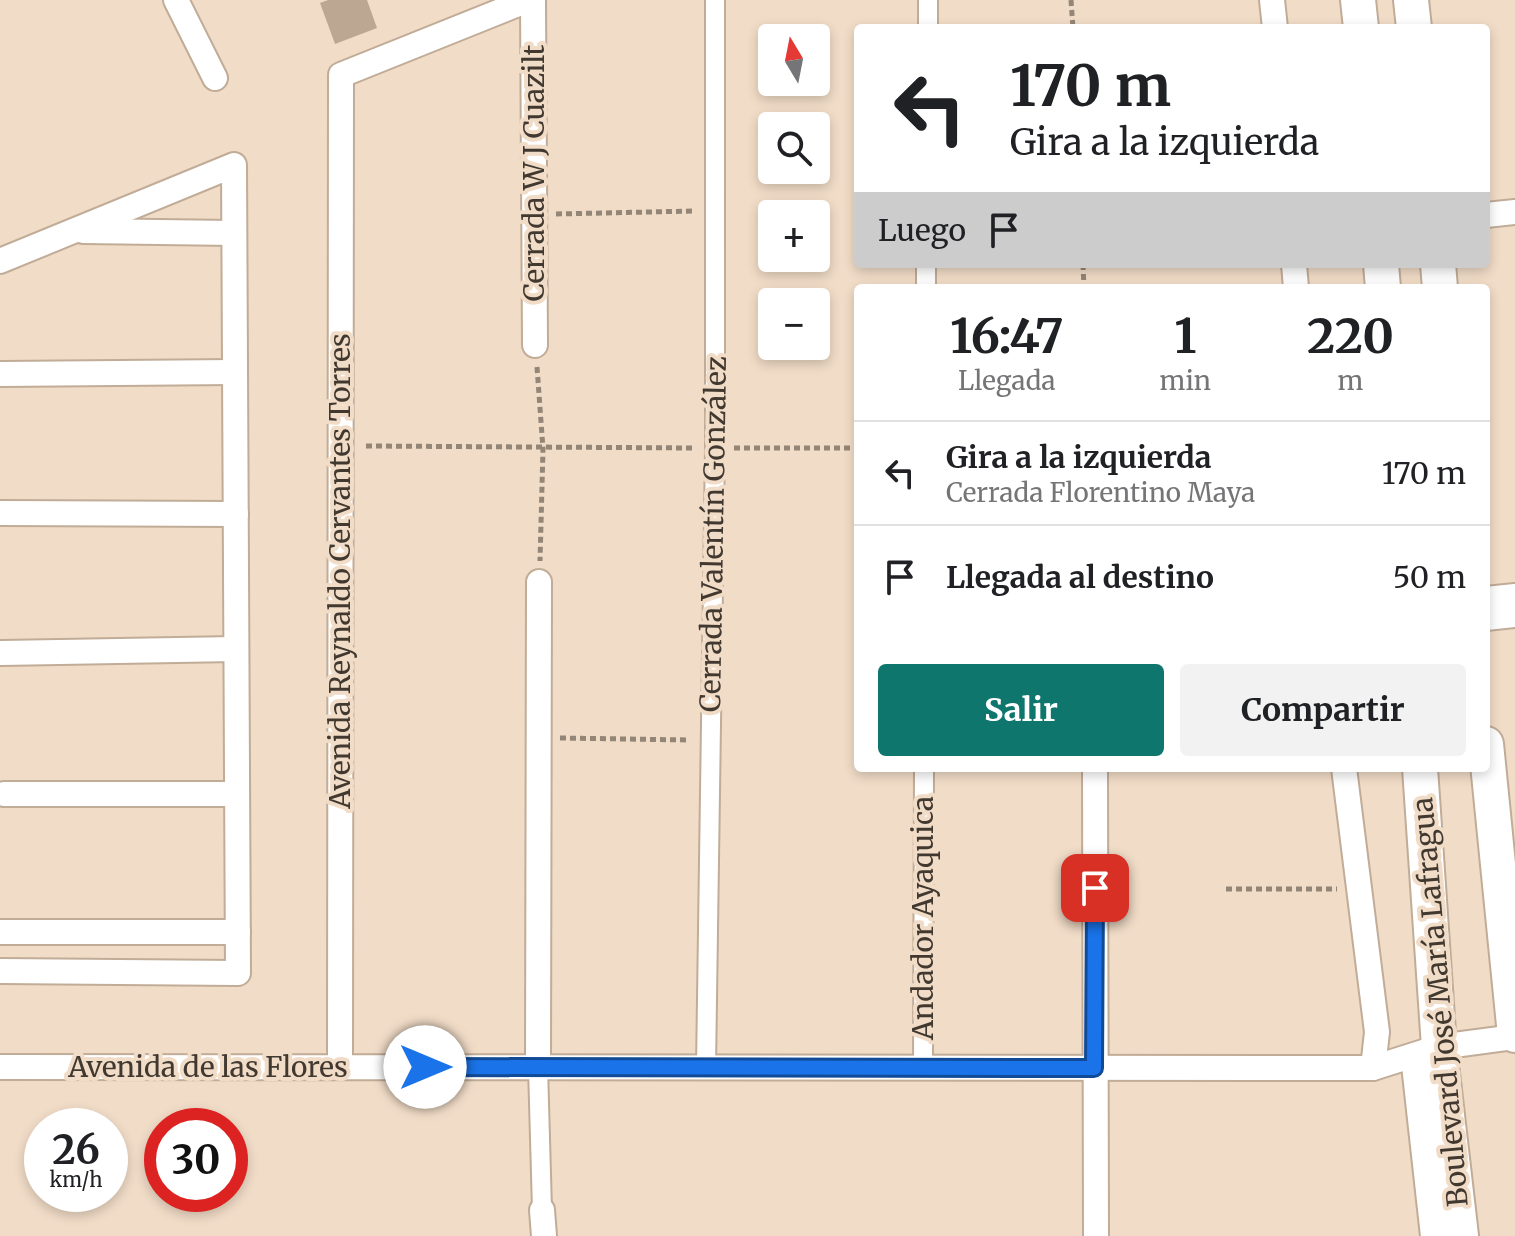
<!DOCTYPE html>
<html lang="es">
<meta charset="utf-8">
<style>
:root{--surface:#fff;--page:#f2f2f2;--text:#202124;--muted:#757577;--line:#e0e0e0;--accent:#0f766e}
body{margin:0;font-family:Merriweather,serif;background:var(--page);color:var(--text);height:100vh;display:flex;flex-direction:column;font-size:30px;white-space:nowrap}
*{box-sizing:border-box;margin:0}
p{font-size:26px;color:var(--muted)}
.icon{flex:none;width:44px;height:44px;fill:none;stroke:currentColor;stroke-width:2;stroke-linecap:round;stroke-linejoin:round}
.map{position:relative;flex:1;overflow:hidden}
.drawer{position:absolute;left:854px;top:284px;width:636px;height:488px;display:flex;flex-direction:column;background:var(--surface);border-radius:8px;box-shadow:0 4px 12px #0003}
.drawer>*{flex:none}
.banner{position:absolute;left:854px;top:24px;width:636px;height:244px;border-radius:8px;box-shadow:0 4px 12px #0003;background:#fff;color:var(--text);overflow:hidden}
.needle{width:52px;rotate:350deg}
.controls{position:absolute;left:758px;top:24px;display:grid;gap:16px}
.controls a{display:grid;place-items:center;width:72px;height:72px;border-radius:8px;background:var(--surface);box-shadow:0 4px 12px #0003;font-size:40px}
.speed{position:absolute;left:24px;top:1108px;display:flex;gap:16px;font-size:40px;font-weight:700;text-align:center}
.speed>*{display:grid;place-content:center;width:104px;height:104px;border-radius:50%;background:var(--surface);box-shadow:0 4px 12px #0003;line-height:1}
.speed small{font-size:20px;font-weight:400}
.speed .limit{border:12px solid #d22;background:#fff;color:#111}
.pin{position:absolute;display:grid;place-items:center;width:68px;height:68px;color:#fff;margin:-34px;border-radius:16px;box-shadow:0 4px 12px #0006}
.me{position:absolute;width:88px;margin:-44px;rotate:90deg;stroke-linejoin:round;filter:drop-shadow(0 0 6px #0008)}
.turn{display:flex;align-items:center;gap:28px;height:168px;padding:0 24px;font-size:36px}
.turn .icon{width:104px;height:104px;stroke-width:2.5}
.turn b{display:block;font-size:56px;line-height:68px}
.then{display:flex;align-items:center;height:76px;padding:0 24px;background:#0003;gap:16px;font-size:30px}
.eta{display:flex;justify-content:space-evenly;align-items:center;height:136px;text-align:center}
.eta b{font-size:48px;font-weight:700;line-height:56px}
.action{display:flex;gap:16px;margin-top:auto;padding:16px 24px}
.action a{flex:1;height:92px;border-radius:8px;background:var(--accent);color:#fff;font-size:32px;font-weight:700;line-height:92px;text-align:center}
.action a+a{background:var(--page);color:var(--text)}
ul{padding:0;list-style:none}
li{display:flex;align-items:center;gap:24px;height:104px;padding:0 24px;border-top:2px solid var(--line)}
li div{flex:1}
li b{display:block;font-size:30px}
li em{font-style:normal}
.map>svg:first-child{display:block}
.building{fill:#bba792}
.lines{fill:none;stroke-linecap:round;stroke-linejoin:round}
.pedestrian-casing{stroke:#c0ac97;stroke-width:22}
.minor-casing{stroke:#c0ac97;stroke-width:28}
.secondary-casing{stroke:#c0ac97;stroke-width:38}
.path{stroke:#948677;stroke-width:5;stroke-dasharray:6 4;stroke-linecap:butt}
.pedestrian{stroke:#fff;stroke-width:18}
.minor{stroke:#fff;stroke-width:24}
.secondary{stroke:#fff;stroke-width:34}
.route-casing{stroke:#114b97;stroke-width:20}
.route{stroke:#1a73e8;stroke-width:14}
.labels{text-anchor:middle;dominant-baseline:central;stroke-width:8;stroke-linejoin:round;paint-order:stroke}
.street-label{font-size:28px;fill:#413830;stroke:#f1dcc7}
</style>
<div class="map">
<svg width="1515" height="1236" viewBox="0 0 1515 1236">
<rect width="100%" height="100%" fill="#f1dcc7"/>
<path class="building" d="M328,0H367L377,28L335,44L320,3Z"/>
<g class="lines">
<g class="pedestrian-casing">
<g id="pedestrian">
<path d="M928,28V0"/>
<path d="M926,288V264"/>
<path d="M538,1067L542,1210"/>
<path d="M706,1068L715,448V0"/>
<path d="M923,1068L924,768"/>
</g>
</g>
<g class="minor-casing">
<g id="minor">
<path d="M176,0L215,78"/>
<path d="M533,0L535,345"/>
<path d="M1272,0L1275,28"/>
<path d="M1486,215L1515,212"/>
<path d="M83,231L234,233"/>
<path d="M0,261L234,165L238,973L0,971"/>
<path d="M1294,264L1296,288"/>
<path d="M0,374L235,372"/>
<path d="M0,513L236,514"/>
<path d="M1486,599L1515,596"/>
<path d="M1486,618L1515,615"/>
<path d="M1,653L236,649"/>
<path d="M1095,768L1096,1236"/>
<path d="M1344,768L1377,1032L1373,1068"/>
<path d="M4,794H237"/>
<path d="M0,932H238"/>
<path d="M1413,1056L1433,1236"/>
<path d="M0,1067L1373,1068L1439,1047L1515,1037"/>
<path d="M340,1067L341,75L528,0"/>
<path d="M538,1067L539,582"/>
<path d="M542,1210L544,1236"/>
</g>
</g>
<g class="secondary-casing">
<g id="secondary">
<path d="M1358,0L1361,28"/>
<path d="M1411,0L1414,28"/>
<path d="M1381,264L1383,288"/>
<path d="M1438,264L1440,288"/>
<path d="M1486,744L1515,1035"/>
<path d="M1420,768L1439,1047L1461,1236"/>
</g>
</g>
<g class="path">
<path d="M1071,0L1073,28"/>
<path d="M556,214L694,211"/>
<path d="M1083,264L1084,288"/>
<path d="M537,367L543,449L540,561"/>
<path d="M366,446L696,448"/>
<path d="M734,448H858"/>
<path d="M560,738L690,740"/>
<path d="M1226,889H1337"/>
</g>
<use href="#pedestrian" class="pedestrian"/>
<use href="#minor" class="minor"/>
<use href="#secondary" class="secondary"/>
</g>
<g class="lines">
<g class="route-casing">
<path id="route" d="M425,1067L1094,1068L1095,888"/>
</g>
<use href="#route" class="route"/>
</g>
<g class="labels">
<g class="street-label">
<text transform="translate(534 173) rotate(-90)">Cerrada W J Cuazilt</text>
<text transform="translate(713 534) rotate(-89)">Cerrada Valentín González</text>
<text transform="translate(340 571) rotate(-90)">Avenida Reynaldo Cervantes Torres</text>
<text transform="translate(923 918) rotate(-90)">Andador Ayaquica</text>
<text transform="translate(1440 1002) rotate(-95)">Boulevard José María Lafragua</text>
<text x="208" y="1067">Avenida de las Flores</text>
</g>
</g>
</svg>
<div class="controls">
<a><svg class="needle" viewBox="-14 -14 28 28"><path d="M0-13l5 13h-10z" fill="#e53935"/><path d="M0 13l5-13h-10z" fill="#757577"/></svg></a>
<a><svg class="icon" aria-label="search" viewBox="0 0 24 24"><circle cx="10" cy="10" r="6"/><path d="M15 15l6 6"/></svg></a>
<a>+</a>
<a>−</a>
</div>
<div class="speed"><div>26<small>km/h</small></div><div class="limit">30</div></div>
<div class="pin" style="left:1095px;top:888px;background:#d93025"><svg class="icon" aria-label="arrive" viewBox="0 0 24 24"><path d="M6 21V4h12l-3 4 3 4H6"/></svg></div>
<svg class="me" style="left:425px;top:1067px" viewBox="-20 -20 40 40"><circle r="19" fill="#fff"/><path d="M0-13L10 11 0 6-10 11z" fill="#1a73e8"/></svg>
<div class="banner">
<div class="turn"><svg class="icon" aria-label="left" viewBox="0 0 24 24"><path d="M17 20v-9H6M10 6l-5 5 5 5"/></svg><div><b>170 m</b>Gira a la izquierda</div></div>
<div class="then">Luego<svg class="icon" aria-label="arrive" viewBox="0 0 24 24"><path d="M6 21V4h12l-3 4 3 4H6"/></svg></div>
</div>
<section class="drawer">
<div class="eta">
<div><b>16:47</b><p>Llegada</p></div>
<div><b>1</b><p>min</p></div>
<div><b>220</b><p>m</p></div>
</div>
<ul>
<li><svg class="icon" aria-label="left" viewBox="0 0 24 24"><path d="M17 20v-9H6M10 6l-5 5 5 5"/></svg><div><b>Gira a la izquierda</b><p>Cerrada Florentino Maya</p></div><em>170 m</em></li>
<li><svg class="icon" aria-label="arrive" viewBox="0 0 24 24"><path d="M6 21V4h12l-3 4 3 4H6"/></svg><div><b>Llegada al destino</b></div><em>50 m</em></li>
</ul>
<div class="action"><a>Salir</a><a>Compartir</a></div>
</section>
</div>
